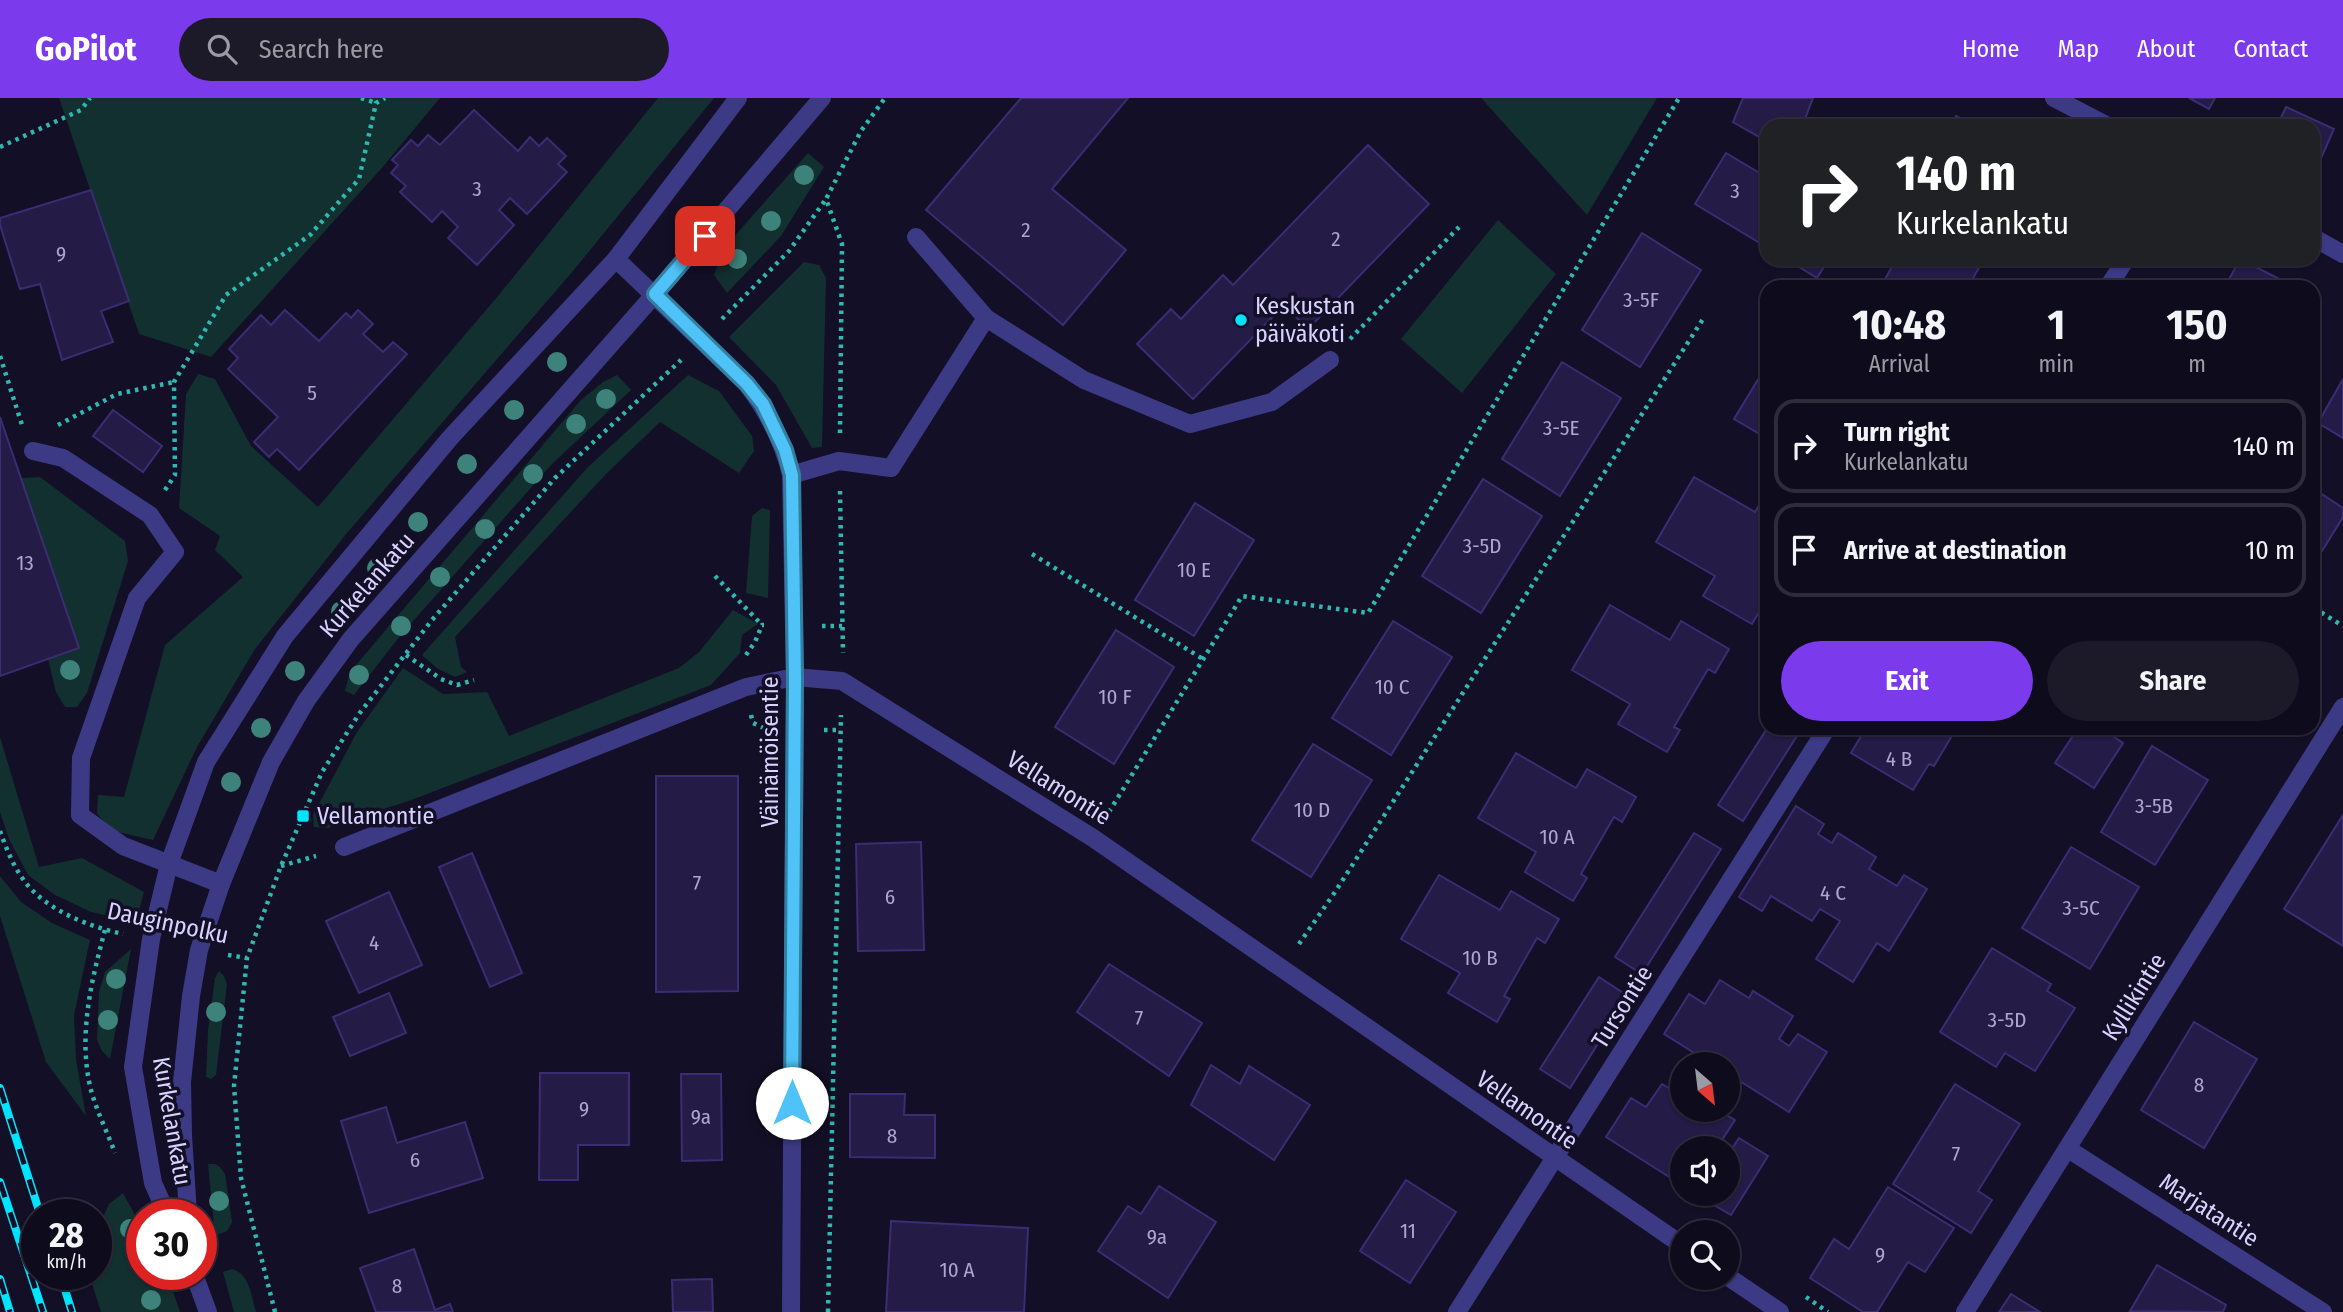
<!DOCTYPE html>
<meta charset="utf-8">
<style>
:root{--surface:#0e0b1c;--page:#1c1929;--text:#f1f3f6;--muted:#9b9ba3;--line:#2e2b3b;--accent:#7c3aed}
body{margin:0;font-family:"Fira Sans Condensed",sans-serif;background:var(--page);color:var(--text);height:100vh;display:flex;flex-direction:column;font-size:26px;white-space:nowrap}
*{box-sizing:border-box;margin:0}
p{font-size:23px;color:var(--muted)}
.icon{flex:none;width:38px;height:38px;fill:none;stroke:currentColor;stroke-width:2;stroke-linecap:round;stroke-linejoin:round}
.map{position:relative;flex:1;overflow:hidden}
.details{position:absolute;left:1760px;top:182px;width:560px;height:455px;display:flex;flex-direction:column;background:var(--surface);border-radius:21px;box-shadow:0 2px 5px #0004,0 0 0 2px var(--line)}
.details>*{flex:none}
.hud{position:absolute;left:1760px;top:21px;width:560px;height:147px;border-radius:21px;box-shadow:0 2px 5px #0004,0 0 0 2px var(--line);background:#202124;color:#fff;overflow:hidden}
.needle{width:46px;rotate:152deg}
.buttons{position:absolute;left:1670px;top:954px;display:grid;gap:14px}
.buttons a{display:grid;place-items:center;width:70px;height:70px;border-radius:50%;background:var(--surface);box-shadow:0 2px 5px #0004,0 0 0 2px var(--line);font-size:35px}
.speed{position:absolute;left:21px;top:1101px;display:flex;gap:14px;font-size:35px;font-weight:700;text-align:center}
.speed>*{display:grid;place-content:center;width:91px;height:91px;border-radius:50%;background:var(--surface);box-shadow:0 2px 5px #0004,0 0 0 2px var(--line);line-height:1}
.speed small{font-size:18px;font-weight:400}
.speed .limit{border:10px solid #d22;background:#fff;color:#111}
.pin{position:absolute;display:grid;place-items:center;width:60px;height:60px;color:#fff;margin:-30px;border-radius:14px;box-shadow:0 4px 10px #0006}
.me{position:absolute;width:77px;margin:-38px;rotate:0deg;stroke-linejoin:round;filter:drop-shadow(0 0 5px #0008)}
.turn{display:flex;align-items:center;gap:24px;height:147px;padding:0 21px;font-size:32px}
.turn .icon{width:91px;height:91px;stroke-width:2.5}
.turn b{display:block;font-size:49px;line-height:60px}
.eta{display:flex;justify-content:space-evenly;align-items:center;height:119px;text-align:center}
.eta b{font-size:42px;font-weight:700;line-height:49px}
.button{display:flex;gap:14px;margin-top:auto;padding:14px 21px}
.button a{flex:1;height:80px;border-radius:42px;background:var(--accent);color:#fff;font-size:28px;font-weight:700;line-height:80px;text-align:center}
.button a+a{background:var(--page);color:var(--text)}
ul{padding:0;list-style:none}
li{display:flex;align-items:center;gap:21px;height:94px;margin:0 14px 10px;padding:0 7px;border:4px solid var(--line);border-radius:21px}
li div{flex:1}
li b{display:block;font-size:26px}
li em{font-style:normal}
header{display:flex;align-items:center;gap:42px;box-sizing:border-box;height:98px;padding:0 35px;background:var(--accent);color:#fff}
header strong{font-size:33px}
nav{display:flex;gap:38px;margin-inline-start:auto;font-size:24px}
.search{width:490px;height:63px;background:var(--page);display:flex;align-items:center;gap:18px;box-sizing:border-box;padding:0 24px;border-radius:38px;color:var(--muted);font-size:26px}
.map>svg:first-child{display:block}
.green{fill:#12302f}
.building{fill:#241b47;stroke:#3b2d73;stroke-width:2}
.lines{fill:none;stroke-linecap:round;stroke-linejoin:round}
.path{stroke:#2fb8b0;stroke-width:4.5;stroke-dasharray:3.5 5;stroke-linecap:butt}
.service{stroke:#3d3a85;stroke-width:18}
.minor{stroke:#3d3a85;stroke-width:18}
.tertiary{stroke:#3d3a85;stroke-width:18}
.rail-casing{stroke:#00e5ff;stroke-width:8}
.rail{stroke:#130f26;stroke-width:5;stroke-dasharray:16;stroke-linecap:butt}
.tree{fill:#3d827b}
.route-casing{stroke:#337fa1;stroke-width:18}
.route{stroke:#4fc3f7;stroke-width:12}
.poi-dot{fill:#00e5ff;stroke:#130f26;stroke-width:2.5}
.labels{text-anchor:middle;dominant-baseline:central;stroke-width:7;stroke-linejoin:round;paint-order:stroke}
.number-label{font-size:21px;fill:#aca6d1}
.poi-label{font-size:24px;fill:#d9d4ff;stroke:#130f26;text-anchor:start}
.street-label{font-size:24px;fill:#d9d4ff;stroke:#130f26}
</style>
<header>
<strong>GoPilot</strong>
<div class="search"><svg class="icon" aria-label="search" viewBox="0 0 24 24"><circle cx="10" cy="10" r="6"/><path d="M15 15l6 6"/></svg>Search here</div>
<nav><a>Home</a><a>Map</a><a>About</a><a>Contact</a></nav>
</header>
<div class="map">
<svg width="2343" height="1214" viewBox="0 0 2343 1214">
<rect width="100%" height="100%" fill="#130f26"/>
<g class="green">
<path d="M59,0H440L381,71L211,259L139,236Z"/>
<path d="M658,0H714L573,173L347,435L255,551L197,649L153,742L113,733L97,716L98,697L124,699L165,547L243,479L215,452L220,438L179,410L186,296L198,276L215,281L251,348L318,409L498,198Z"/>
<path d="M1481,0H1657L1587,117Z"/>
<path d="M808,55L824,69L781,138L727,195L714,177L723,151Z"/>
<path d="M1498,122L1556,176L1462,295L1401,241Z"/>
<path d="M804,164L819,167L826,180L822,349L812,350L776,287L729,239Z"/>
<path d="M617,277L631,292L552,366L400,538L354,597L345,593L350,574L581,302L603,284Z"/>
<path d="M688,277L719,293L752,338L754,353L739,375L660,324L606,376L455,539L461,569L467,574L455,579L438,571L422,557L587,370Z"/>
<path d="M40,379L125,443L128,463L87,595L77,609H65L56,594L48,561L79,550L21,380Z"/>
<path d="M762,410L770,412L768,500L746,495L752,418Z"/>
<path d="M733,512L758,526L742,537L740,555L711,587L414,701L329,730L314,729L313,717L357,634L403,570L443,596L487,594L509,638L679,570L699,554Z"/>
<path d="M0,639L39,769L82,760L144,794L136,824L91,814L55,797L28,777L9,741L0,714Z"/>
<path d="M0,778L21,804L52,825L90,842L74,917L76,962L86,1018L46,964L0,818Z"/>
<path d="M131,851L110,961L102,953L97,942L99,894L105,874Z"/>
<path d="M219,873L224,878L227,886L216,977L211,981L206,979L208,933L215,880Z"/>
<path d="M208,1066H215L220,1069L225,1076L232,1124L227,1133L215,1138Z"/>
<path d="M123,1095L142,1130V1176H167L180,1214H101L89,1176H96V1135L109,1106Z"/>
<path d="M232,1171C250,1176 251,1198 256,1214H234L223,1174Z"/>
</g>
<g class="building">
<path d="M1021,0H1128L1052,91L1126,152L1063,227L926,112Z"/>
<path d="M1743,0H1813L1803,26L1807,28H1768V44L1733,24Z"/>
<path d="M2189,0H2215L2209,11Z"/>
<path d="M2286,9L2334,31L2314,76V28H2277Z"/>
<path d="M474,12L518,53L530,39L539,48L547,40L566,58L558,66L567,74L527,116L510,100L499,112L514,127L477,167L448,140L458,129L442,113L432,124L400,94L406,88L391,75L398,67L392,62L411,42L418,48L428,37L440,47Z"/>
<path d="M1956,18L1975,28H1951Z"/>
<path d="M1368,47L1429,106L1308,231L1284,207L1193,301L1137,246L1171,211L1181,221L1223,177L1233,187Z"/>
<path d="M1726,55L1768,80V150L1695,106Z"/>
<path d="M91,92L129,203L101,213L113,244L62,262L40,186L20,191L0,127V120Z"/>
<path d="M1642,135L1701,172L1640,269L1582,232Z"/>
<path d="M1786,161H1829L1817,180Z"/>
<path d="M1896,161H1984L1968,189H1881Z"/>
<path d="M2240,161L2295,189H2225Z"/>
<path d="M285,212L319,243L346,215L351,220L358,212L373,226L363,236L383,254L393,244L407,256L299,372L277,351L269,359L254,344L278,319L228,271L238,260L229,251L261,217L271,227Z"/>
<path d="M1562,264L1621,300L1560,398L1502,361Z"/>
<path d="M1768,265V341L1734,321Z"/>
<path d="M2343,281V340L2318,325Z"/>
<path d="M113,312L162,348L143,374L93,338Z"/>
<path d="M0,319L79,550L0,578Z"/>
<path d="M1694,379L1755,414L1766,396L1768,397V486L1759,501L1765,504L1752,526L1703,498L1715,478L1656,444Z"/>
<path d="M1483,381L1542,418L1481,515L1422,478Z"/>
<path d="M2314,391L2343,410V419L2314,466Z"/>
<path d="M1195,405L1254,442L1194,538L1135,502Z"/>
<path d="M1610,507L1670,542L1681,523L1729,551L1715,575L1708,571L1674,629L1680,632L1667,654L1618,626L1630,606L1572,572Z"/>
<path d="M1393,523L1452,559L1391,657L1332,620Z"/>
<path d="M1116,532L1174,569L1114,666L1055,629Z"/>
<path d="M1768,629L1802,630L1743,723L1718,707Z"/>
<path d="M1866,630H1955L1956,631L1934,668L1929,666L1913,692L1851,655Z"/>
<path d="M2078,630H2101L2123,645L2094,690L2055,665Z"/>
<path d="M1313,646L1372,682L1311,779L1252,742Z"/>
<path d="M2152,648L2208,682L2155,767L2101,734Z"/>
<path d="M1516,655L1576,690L1587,671L1636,699L1622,724L1614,719L1581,776L1587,780L1573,803L1525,774L1536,754L1478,720Z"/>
<path d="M656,678H738V893L656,894Z"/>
<path d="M1796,708L1824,726L1818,736L1832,745L1838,735L1876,759L1869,771L1897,788L1904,777L1927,791L1889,853L1877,845L1853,884L1816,861L1840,823L1820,811L1812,823L1771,798L1762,813L1739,799Z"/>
<path d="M2343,717V848L2284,811Z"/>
<path d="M1694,735L1721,751L1642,876L1615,859Z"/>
<path d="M921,744L924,852L858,853L856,746Z"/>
<path d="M2071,749L2139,789L2090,871L2022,830Z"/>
<path d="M472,755L522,875L490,889L439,769Z"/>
<path d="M1439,777L1500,812L1511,793L1559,821L1545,845L1537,840L1504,898L1510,901L1497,924L1448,895L1460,875L1401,841Z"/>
<path d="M389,794L422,867L359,895L326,823Z"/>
<path d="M1992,850L2051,886L2047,893L2075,910L2035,973L2005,955L1996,969L1940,934Z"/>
<path d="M1109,866L1202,925L1169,978L1077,914Z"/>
<path d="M1599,879L1628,898L1570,990L1540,971Z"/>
<path d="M1720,882L1749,900L1753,893L1793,918L1779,941L1789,948L1798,936L1827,954L1789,1014L1727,975V966H1712L1664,936L1689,896L1705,906Z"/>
<path d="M389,895L406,935L350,958L333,919Z"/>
<path d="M2194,924L2257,961L2204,1050L2141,1012Z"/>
<path d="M1211,967L1240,986L1249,968L1310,1007L1274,1062L1191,1007Z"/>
<path d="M540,975H629V1047H578V1082H539Z"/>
<path d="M681,976H721L722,1062L682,1063Z"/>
<path d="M1662,986L1682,998V1012H1718L1735,1022L1720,1045L1731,1052L1739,1040L1768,1058L1731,1117L1695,1096H1727V1050H1682V1087L1606,1039L1631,1000L1646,1009Z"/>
<path d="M1955,986L2020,1026L1978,1093L1992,1102L1971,1135L1893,1086Z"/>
<path d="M850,996H905L904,1017H935V1060L850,1059Z"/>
<path d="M386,1009L397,1045L465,1024L483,1080L369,1115L341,1023Z"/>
<path d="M1406,1082L1456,1114L1410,1185L1360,1153Z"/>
<path d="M1159,1088L1216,1124L1168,1200L1098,1153L1128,1108L1141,1116Z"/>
<path d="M1888,1089L1954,1130L1925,1174L1908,1164L1877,1214H1863L1810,1180L1834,1141L1849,1151Z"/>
<path d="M891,1123L1028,1130L1024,1214H886Z"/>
<path d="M414,1151L435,1212L450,1206L453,1214H376L360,1170Z"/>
<path d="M2157,1167L2226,1207L2223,1214L2130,1213Z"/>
<path d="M712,1181L713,1214H673L672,1182Z"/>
<path d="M2011,1196L2040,1214H1999Z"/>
</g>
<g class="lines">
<g class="path">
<path d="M361,0L376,5"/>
<path d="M0,49L81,12L90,0"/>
<path d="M722,221L789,153L826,101"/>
<path d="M1350,241L1459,129"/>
<path d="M0,258L22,327"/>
<path d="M58,327L117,296L174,284"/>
<path d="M840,335L842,146L826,101L861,33L885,0"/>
<path d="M165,392L175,377L174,284L226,197L310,137L359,81L376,5L385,0"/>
<path d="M840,393L843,555"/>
<path d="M1032,456L1203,561"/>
<path d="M715,478L762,527"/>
<path d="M2314,510L2343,528"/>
<path d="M822,528H842"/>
<path d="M406,557L441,581L457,587L474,582"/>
<path d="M746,557L755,544L762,527H764"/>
<path d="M751,617L753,625L766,631"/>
<path d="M824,632H841"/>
<path d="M1109,714L1242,498L1368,515L1679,0"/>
<path d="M0,733C7,753 16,775 31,791C54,815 91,829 123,836"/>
<path d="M281,768L316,758"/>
<path d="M105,832C92,880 79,933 89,983C93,1006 107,1033 115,1055"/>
<path d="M1299,846L1335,794L1703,221"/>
<path d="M228,857L247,860"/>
<path d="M1806,1199L1828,1214"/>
<path d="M275,1214L241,1080L234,988L247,860L281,768L322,674L359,616L432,522L555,380L681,262"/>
<path d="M828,1214L841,617"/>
</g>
<g class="service">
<path d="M916,139L986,220L1084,282L1190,326L1272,304L1330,262"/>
<path d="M33,353L63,360L150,417L175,454L137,500L81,660L80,717L123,748L221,786"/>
<path d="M791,377L839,363L891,370L986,220"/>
</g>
<g class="minor">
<path d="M2054,0L2108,28"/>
<path d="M2314,140L2343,156"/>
<path d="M616,161L747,286C768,314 783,342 791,377L795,579L791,1214"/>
<path d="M2108,189L2126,161"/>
<path d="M344,749L746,589L795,579L842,583L1093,740L1682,1147"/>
<path d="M2068,1051L2323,1214"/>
<path d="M1727,1178L1780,1214"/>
<path d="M1457,1214L1827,630"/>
<path d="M1965,1214L2343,609"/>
</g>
<g class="tertiary">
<path d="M167,1116L153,1085L133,969L151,841L169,766L206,664L285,538L450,340L616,161L738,0"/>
<path d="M188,1116L183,1037L182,984L191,898L199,852L221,786L271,664L306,603L351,541L655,196L822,0"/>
<path d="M194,1176L208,1214"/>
</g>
<g class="rail-casing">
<g id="rail">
<path d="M0,990L40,1116"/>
<path d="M0,1084L43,1214"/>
<path d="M60,1176L72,1214"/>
<path d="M0,1181L10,1214"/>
</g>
</g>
<use href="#rail" class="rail"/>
</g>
<g class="tree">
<circle cx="804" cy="77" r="10"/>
<circle cx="771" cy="123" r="10"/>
<circle cx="737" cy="161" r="10"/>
<circle cx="557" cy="264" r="10"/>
<circle cx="606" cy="301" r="10"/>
<circle cx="514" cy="312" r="10"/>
<circle cx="576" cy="326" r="10"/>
<circle cx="467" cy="366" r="10"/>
<circle cx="533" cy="376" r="10"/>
<circle cx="418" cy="424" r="10"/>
<circle cx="485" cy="431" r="10"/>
<circle cx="377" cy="470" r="10"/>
<circle cx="440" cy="479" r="10"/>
<circle cx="341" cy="513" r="10"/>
<circle cx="401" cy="528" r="10"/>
<circle cx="70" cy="572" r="10"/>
<circle cx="295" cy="573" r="10"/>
<circle cx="359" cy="577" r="10"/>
<circle cx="261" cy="630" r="10"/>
<circle cx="231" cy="684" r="10"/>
<circle cx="116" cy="881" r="10"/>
<circle cx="216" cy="914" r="10"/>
<circle cx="108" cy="922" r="10"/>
<circle cx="219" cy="1103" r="10"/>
<circle cx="130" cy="1131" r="10"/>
<circle cx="151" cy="1202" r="10"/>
</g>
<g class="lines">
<g class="route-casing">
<path id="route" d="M705,138L655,196L747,286L763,306L785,352L792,377L795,579L792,1005"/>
</g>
<use href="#route" class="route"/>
</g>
<g class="poi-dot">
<circle cx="1241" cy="222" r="7"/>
<rect x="296" y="711" width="14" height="14" rx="3.5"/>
</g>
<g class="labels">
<g class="number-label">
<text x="477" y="91">3</text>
<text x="1735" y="93">3</text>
<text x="1026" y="132">2</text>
<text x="1336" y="141">2</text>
<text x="61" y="156">9</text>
<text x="1641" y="202">3-5F</text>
<text x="312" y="295">5</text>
<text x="1561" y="330">3-5E</text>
<text x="1482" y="448">3-5D</text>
<text x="25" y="465">13</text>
<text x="1194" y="472">10 E</text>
<text x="1392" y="589">10 C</text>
<text x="1115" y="599">10 F</text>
<text x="1899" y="661">4 B</text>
<text x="2154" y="708">3-5B</text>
<text x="1312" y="712">10 D</text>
<text x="1557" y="739">10 A</text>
<text x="697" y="785">7</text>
<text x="1833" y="795">4 C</text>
<text x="890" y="799">6</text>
<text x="2081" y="810">3-5C</text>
<text x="374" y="845">4</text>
<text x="1480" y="860">10 B</text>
<text x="1139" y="920">7</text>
<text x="2007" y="922">3-5D</text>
<text x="2199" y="987">8</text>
<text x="584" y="1011">9</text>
<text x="701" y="1019">9a</text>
<text x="892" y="1038">8</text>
<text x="1956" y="1056">7</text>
<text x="415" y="1062">6</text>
<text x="1408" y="1133">11</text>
<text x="1157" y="1139">9a</text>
<text x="1880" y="1157">9</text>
<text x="957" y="1172">10 A</text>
<text x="397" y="1188">8</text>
</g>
<g class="poi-label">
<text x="1255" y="208">Keskustan<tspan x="1255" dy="28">päiväkoti</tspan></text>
<text x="317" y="718">Vellamontie</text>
</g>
<g class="street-label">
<text transform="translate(367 487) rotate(-49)">Kurkelankatu</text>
<text transform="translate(770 654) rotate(-90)">Väinämöisentie</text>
<text transform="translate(1059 690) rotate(32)">Vellamontie</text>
<text transform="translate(168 825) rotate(12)">Dauginpolku</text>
<text transform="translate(2134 899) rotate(-58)">Kyllikintie</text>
<text transform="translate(1622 909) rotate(-58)">Tursontie</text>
<text transform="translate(1527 1012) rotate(35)">Vellamontie</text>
<text transform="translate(172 1023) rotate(80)">Kurkelankatu</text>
<text transform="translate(2209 1112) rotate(33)">Marjatantie</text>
</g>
</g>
</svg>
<div class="buttons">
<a><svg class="needle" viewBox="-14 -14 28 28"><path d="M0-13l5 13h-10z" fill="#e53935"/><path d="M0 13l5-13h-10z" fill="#9b9ba3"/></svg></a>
<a><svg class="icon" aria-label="sound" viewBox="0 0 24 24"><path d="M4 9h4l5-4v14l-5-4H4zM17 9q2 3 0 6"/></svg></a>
<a><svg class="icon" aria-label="search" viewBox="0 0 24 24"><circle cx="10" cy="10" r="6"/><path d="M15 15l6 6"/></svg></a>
</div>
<div class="speed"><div>28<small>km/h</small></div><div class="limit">30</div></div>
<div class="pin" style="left:705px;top:138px;background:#d93025"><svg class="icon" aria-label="arrive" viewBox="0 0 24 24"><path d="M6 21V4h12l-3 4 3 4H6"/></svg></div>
<svg class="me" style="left:792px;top:1005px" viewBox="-20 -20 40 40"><circle r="19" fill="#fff"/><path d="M0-13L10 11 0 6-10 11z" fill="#4fc3f7"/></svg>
<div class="hud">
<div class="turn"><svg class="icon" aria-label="right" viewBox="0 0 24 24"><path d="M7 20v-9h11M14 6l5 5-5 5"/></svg><div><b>140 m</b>Kurkelankatu</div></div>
</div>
<section class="details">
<div class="eta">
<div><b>10:48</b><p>Arrival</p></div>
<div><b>1</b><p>min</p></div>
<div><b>150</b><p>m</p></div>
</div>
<ul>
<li><svg class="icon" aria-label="right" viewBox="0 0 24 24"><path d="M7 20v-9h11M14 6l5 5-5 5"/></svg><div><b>Turn right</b><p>Kurkelankatu</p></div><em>140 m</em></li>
<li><svg class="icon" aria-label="arrive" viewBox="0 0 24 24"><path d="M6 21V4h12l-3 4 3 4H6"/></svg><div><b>Arrive at destination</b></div><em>10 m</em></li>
</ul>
<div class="button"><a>Exit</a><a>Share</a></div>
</section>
</div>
